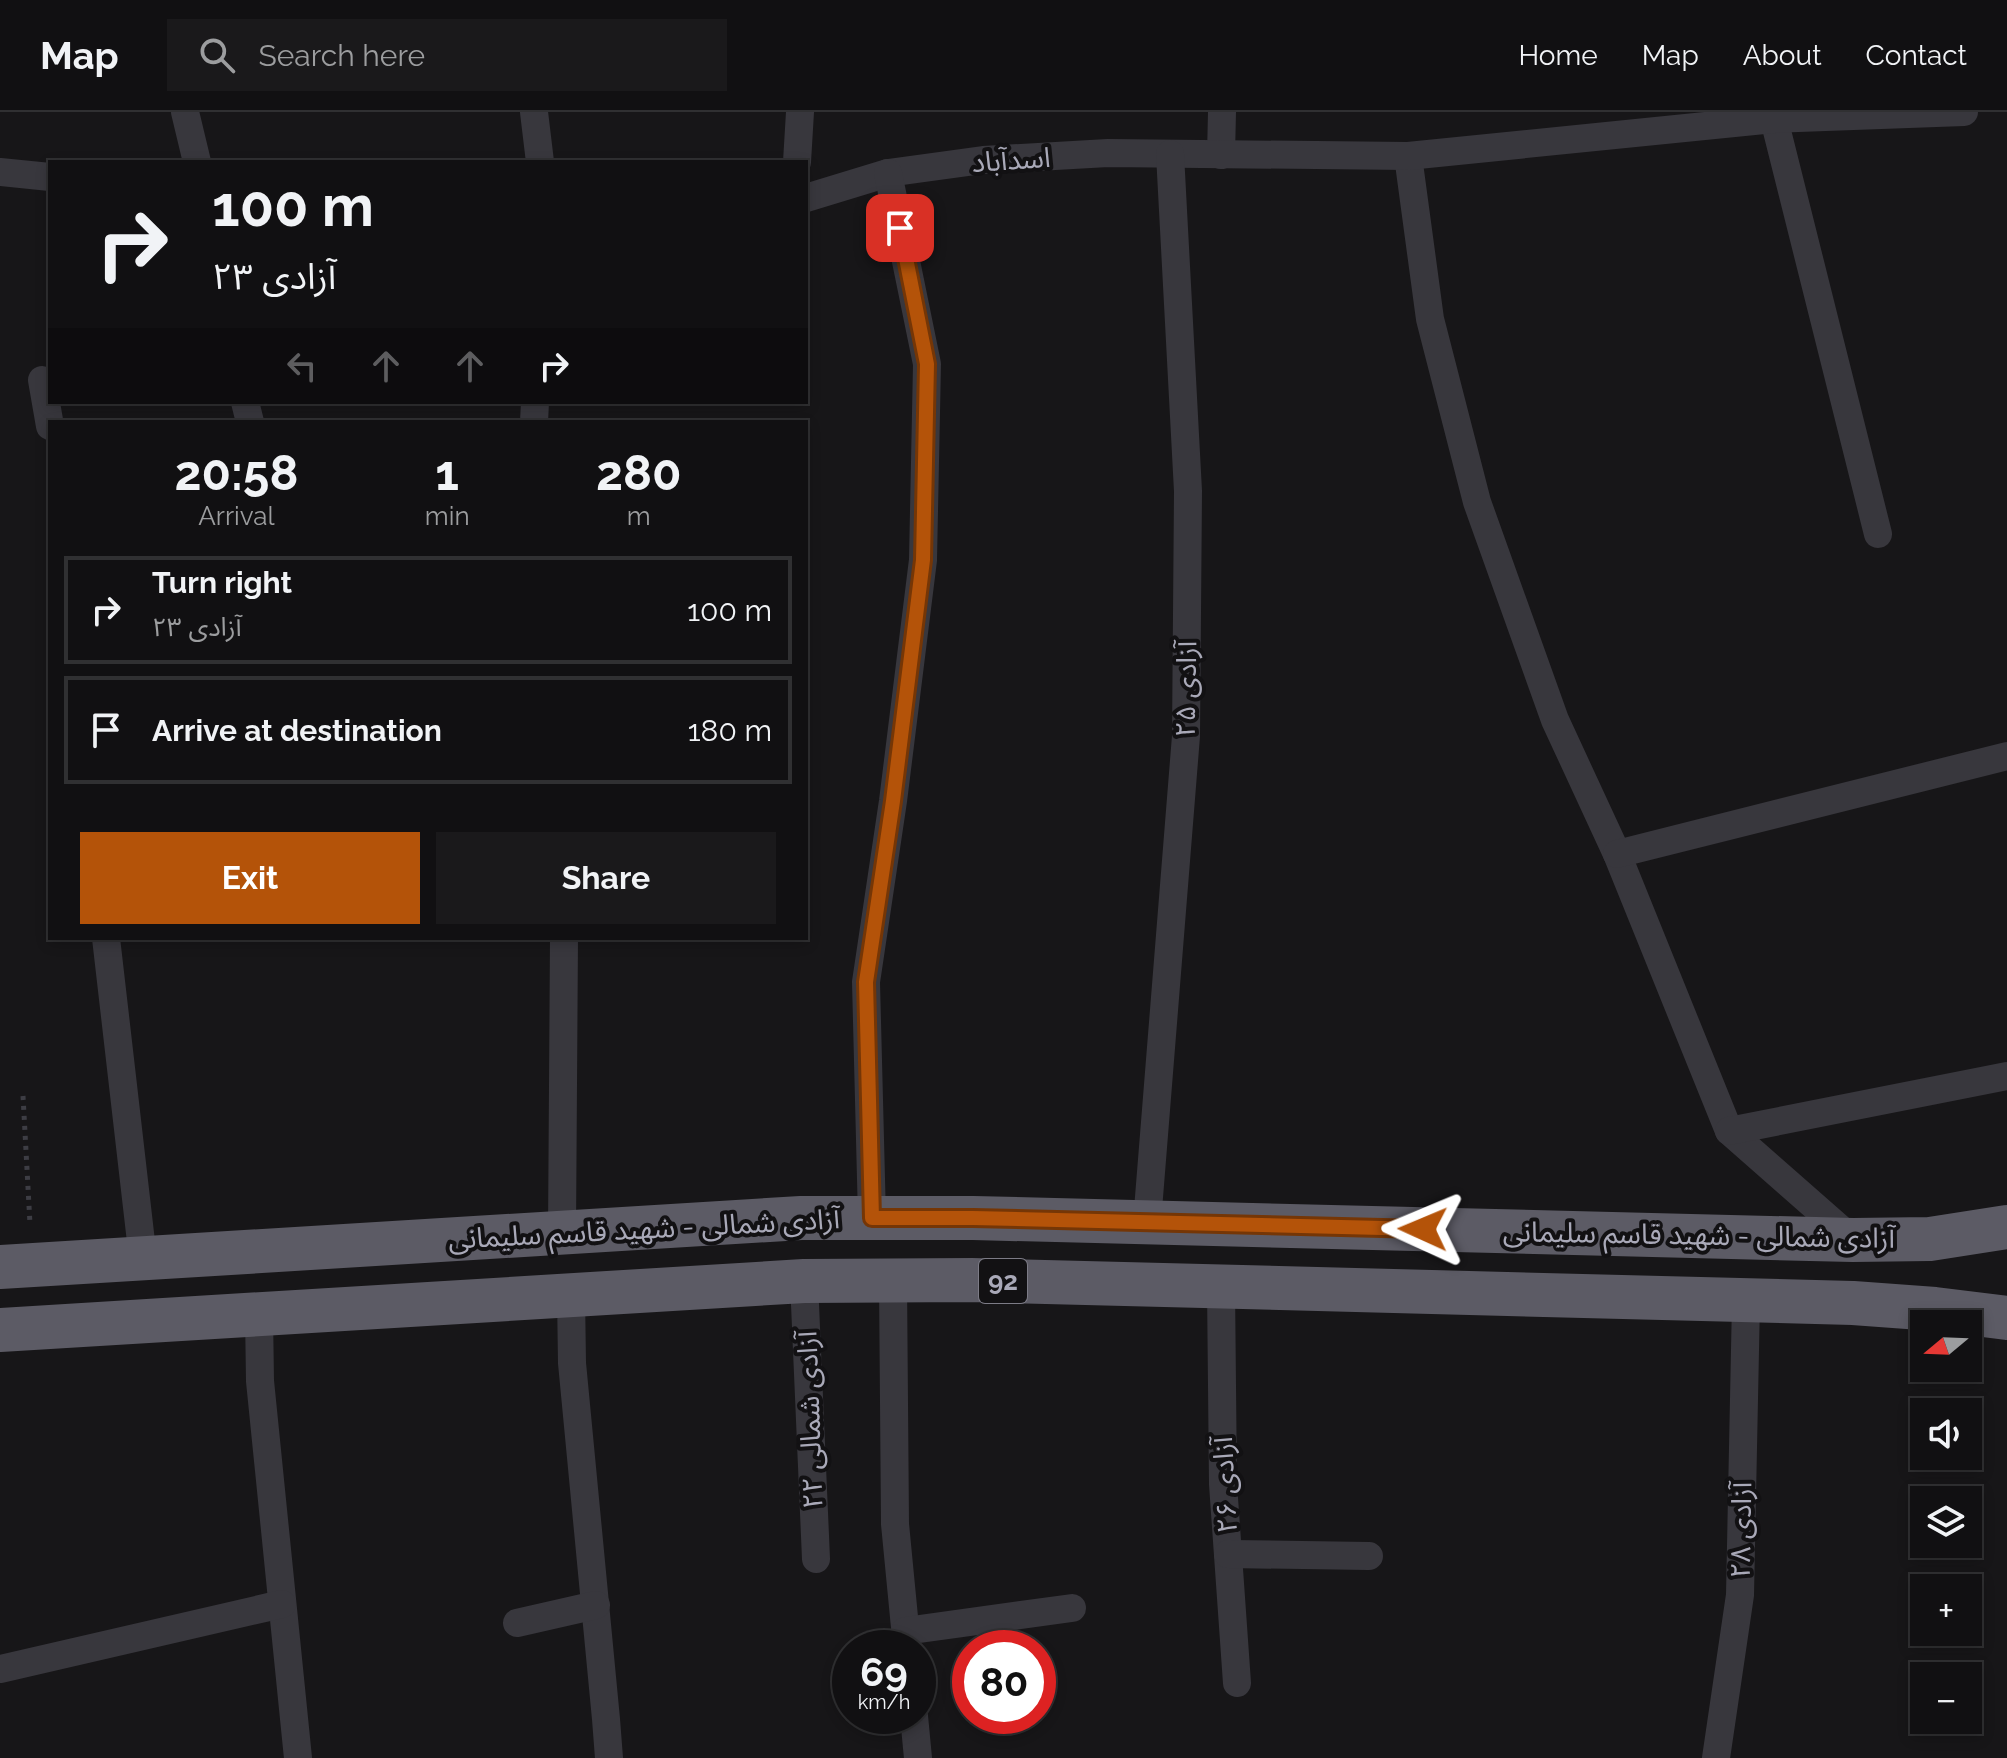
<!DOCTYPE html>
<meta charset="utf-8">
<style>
:root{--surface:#111012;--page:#1a191b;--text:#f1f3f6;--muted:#9c9d9f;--line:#303032;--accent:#b45309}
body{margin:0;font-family:Raleway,"Noto Sans Arabic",sans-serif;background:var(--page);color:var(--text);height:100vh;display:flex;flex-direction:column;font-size:30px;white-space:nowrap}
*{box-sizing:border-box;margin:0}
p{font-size:26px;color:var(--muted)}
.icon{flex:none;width:44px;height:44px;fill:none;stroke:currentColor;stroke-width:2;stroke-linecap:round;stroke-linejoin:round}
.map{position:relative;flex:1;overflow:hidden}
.drawer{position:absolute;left:48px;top:308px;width:760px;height:520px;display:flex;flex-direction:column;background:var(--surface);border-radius:0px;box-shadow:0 4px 12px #0003,0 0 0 2px var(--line)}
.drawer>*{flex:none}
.top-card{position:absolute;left:48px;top:48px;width:760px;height:244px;border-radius:0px;box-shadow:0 4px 12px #0003,0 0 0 2px var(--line);background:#111012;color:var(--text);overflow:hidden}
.needle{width:52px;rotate:251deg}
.tools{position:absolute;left:1910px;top:1198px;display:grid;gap:16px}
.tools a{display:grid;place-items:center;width:72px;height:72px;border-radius:0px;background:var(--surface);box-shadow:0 4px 12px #0003,0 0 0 2px var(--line);font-size:40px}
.speed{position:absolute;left:832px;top:1518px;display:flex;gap:16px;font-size:40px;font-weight:700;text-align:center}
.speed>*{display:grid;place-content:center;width:104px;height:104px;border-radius:50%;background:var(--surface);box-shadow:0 4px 12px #0003,0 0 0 2px var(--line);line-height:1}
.speed small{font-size:20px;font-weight:400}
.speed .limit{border:12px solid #d22;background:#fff;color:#111}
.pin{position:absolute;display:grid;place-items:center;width:68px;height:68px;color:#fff;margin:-34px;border-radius:16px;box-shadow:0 4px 12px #0006}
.me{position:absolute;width:88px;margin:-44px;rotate:271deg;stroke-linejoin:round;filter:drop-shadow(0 0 6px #0008)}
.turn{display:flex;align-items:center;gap:28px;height:168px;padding:0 32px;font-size:36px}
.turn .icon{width:104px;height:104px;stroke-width:2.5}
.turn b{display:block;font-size:56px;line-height:68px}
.lanes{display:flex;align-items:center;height:76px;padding:0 32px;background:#0003;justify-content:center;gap:40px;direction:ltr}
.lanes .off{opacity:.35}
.eta{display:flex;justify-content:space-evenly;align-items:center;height:136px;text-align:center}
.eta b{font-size:48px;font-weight:700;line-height:56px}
.primary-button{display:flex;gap:16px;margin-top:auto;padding:16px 32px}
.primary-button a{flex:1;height:92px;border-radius:0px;background:var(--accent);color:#fff;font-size:32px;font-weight:700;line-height:92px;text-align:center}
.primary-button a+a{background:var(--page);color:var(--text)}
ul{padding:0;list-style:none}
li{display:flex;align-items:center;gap:24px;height:108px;margin:0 16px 12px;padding:0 16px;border:4px solid var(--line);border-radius:0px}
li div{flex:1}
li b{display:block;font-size:30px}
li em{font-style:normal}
header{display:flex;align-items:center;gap:48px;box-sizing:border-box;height:112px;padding:0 40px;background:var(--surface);border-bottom:2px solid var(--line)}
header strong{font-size:38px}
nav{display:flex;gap:44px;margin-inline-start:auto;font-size:28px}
.search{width:560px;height:72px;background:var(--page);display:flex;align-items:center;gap:20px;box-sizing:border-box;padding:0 28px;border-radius:0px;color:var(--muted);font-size:30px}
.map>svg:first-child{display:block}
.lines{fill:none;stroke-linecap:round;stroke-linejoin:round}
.path{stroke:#3d3d44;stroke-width:5;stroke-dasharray:4 6;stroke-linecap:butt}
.minor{stroke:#38373d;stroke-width:28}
.trunk{stroke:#5c5b65;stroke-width:44}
.route-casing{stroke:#753606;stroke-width:20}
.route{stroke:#b45309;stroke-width:14}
.labels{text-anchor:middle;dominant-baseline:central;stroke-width:8;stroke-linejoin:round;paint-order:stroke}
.shield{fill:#121113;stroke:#7c7b86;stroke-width:2}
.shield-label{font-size:26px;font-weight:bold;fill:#a9a9b8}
.street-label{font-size:28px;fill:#a9a9b8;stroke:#121113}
</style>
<header>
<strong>Map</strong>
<div class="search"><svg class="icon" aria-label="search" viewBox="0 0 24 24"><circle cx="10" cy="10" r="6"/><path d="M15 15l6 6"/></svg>Search here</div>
<nav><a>Home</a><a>Map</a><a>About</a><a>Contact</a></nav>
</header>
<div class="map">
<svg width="2007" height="1646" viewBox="0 0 2007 1646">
<rect width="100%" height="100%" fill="#171618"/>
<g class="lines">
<path class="path" d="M23,984L30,1112"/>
<g class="minor">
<path d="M185,0L197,50"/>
<path d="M534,0L540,50"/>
<path d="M1774,7L1878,422"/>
<path d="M1221,43L1222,0"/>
<path d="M1408,44L1430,207L1477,390L1555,608L1617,742L1729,1019L1853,1128"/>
<path d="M797,50L800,0"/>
<path d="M0,60L50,65"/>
<path d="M806,86L888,61L983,48L1108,41L1408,44L1774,7L1964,0"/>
<path d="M42,268L50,314"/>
<path d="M245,290L250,310"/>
<path d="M534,310L535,290"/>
<path d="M1617,742L2007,644"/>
<path d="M106,826L143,1147"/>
<path d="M1729,1019L2007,964"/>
<path d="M872,1106L866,870L893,689L923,448L927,252L888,61"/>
<path d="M1147,1110L1186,624L1188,379L1170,42"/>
<path d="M562,1120L564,826"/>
<path d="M804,1169L816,1447"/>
<path d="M893,1169L895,1412L907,1536"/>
<path d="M1221,1175L1223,1372L1237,1571"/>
<path d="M571,1183L572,1251L606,1607L609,1646"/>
<path d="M259,1202L260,1269L298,1646"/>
<path d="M1228,1442L1369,1444"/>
<path d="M517,1511L596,1493"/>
<path d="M905,1519L1072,1496"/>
<path d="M0,1557L282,1492"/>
<path d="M914,1604L918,1646"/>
<path d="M1716,1646L1740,1483L1746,1189"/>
</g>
<g class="trunk">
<path d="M0,1155L801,1106H973L1853,1128L1930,1127L2007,1115"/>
<path d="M0,1218L804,1169L972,1168L1853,1191L1935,1197L2007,1206"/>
</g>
</g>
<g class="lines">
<g class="route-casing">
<path id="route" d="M900,116L927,252L923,448L893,689L866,870L872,1106H973L1423,1117"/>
</g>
<use href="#route" class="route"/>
</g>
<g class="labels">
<rect class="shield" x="979" y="1147" width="48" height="44" rx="6"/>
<g class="shield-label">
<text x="1003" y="1169">92</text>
</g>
<g class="street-label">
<text transform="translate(1011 48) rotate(-4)">اسدآباد</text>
<text transform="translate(1186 577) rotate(-89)">آزادی ۲۵</text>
<text transform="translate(644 1117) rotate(-3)">آزادی شمالی - شهید قاسم سلیمانی</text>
<text transform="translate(1699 1123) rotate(1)">آزادی شمالی - شهید قاسم سلیمانی</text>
<text transform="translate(810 1308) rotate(-92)">آزادی شمالی ۲۲</text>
<text transform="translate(1225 1373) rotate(-93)">آزادی ۲۶</text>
<text transform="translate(1741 1418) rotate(-89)">آزادی ۲۸</text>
</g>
</g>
</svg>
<div class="tools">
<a><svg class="needle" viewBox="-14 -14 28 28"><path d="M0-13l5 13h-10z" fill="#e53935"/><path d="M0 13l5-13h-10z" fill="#9c9d9f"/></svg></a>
<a><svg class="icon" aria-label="sound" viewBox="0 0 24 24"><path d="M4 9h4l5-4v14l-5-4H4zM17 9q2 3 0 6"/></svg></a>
<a><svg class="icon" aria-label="layers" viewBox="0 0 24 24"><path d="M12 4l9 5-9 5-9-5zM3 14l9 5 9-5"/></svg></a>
<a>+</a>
<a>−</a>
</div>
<div class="speed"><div>69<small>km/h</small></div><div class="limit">80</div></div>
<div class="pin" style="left:900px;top:116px;background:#d93025"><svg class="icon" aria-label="arrive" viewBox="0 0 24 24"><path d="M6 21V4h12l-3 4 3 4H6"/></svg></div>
<svg class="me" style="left:1423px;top:1117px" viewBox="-20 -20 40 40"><path d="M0-17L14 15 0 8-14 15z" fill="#b45309" stroke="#fff" stroke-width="4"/></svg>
<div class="top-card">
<div class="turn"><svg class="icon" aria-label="right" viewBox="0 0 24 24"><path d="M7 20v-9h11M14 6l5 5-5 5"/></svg><div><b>100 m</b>آزادی ۲۳</div></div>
<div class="lanes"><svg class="icon off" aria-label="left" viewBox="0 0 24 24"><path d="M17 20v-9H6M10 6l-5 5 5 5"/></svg><svg class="icon off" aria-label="ahead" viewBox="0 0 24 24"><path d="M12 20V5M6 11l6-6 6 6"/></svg><svg class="icon off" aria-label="ahead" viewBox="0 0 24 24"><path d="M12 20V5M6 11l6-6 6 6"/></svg><svg class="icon" aria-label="right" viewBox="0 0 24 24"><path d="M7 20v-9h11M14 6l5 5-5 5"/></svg></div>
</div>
<section class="drawer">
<div class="eta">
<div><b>20:58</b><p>Arrival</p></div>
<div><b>1</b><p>min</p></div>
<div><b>280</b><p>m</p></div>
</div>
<ul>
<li><svg class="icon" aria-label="right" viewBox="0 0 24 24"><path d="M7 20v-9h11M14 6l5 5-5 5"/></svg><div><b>Turn right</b><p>آزادی ۲۳</p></div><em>100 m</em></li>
<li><svg class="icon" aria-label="arrive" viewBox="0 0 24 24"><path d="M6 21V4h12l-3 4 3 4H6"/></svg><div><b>Arrive at destination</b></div><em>180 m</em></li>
</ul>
<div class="primary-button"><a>Exit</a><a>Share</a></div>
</section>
</div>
